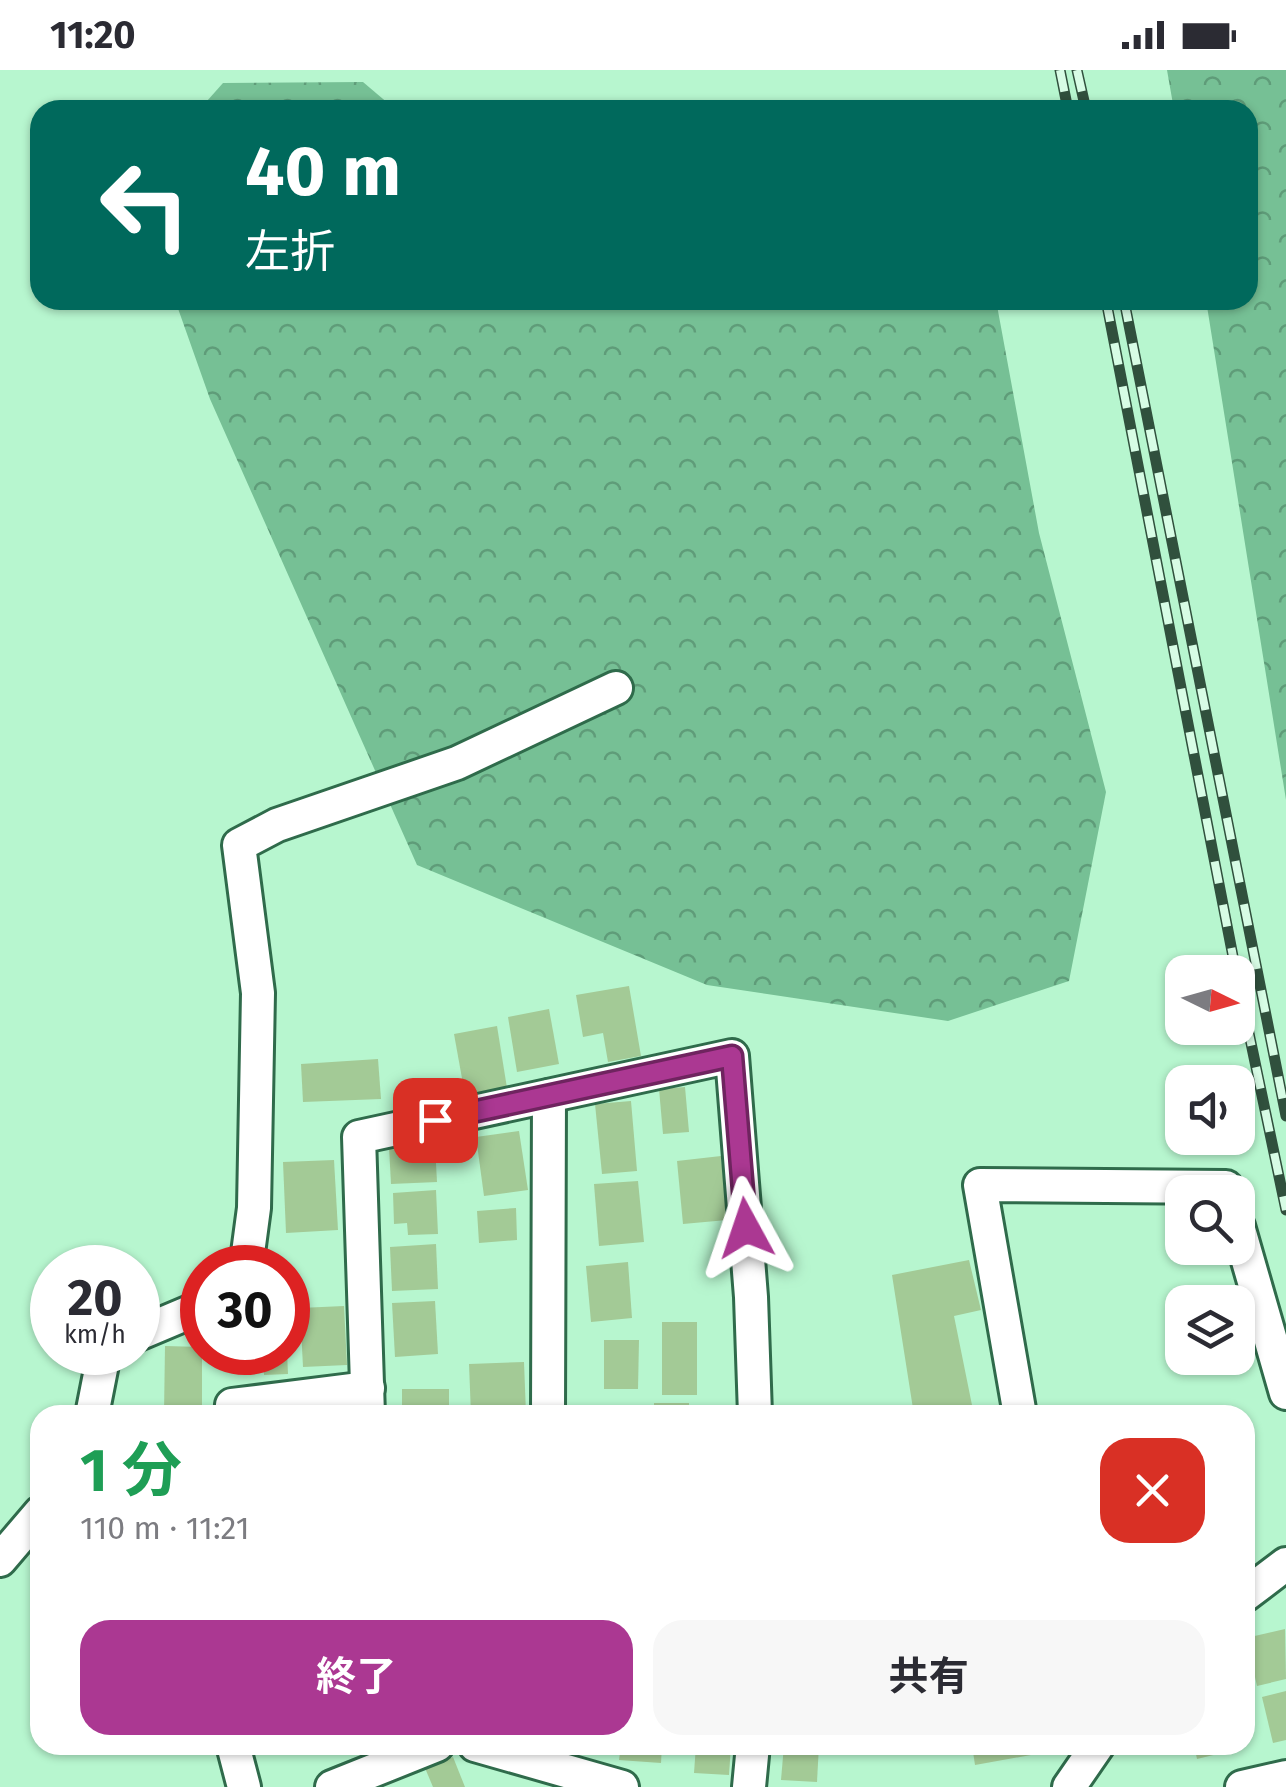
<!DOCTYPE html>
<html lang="ja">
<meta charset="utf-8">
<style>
:root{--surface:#fff;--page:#f7f7f7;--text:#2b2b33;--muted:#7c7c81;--accent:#ab3892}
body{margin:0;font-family:"Fira Sans","Noto Sans JP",sans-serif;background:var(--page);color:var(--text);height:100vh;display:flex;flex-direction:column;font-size:38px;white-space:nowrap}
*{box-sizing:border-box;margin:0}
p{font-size:32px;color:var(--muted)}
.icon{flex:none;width:55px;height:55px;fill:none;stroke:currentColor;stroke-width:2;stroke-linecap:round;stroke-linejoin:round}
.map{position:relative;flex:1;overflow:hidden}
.details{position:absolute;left:30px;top:1335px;width:1225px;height:350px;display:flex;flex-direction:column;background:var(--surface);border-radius:30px;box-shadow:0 2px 8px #0004}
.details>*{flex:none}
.hud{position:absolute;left:30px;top:30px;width:1228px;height:210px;border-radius:30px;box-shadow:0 2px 8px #0004;background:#00695c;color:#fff;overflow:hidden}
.needle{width:65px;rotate:95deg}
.fabs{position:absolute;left:1165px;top:885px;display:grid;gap:20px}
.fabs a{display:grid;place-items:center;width:90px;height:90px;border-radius:20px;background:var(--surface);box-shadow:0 2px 8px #0004;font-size:50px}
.speed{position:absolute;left:30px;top:1175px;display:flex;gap:20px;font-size:50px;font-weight:700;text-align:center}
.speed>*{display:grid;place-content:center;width:130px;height:130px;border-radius:50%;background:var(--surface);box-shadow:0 2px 8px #0004;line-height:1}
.speed small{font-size:25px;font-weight:400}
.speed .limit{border:15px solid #d22;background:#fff;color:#111}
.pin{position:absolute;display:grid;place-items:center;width:85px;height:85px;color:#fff;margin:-42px;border-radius:20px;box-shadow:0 5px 15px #0006}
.me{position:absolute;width:110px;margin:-55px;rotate:355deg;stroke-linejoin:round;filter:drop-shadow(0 0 8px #0008)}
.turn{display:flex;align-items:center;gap:35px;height:210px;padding:0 50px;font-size:45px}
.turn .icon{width:130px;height:130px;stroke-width:2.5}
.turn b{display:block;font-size:70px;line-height:85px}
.round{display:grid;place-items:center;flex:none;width:105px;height:105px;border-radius:30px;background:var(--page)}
.headline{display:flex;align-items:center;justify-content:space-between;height:170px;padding:0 50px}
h1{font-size:60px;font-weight:700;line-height:75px;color:#1e9e55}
.button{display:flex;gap:20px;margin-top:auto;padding:20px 50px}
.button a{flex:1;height:115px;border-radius:30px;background:var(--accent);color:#fff;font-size:40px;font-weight:700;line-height:115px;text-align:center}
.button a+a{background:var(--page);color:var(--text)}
.status{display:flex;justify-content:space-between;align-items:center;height:70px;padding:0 50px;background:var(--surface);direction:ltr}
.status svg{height:28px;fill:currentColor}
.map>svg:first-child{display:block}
.forest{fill:url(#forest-crowns)}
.building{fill:#a3ca96}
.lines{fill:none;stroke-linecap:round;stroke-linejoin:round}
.minor-casing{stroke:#2f6b4b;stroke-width:38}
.minor{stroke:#fff;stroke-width:32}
.rail-casing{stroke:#30503d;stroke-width:11}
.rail{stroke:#d7fce5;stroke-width:8;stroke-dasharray:22;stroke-linecap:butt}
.route-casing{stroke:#6f245f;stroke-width:25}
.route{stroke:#ab3892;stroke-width:18}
</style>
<div class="status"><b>11:20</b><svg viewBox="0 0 49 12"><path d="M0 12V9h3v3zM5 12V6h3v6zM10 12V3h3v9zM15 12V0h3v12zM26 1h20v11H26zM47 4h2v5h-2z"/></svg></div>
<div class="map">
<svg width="1286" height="1717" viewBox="0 0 1286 1717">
<defs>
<pattern id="forest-crowns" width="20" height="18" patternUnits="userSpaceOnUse" patternTransform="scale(2.5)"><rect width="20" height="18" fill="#76c095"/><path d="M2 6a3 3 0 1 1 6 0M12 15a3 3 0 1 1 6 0" fill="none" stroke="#5f9c79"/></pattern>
</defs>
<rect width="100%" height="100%" fill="#b7f6cf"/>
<g class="forest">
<path d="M1167,0H1286V730L1206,230H1248V40H1174Z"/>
<path d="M363,12L396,40H199L223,13Z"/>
<path d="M175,230H996L1039,463L1106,722L1069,911L948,951L707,915L417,795L210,329Z"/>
</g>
<g class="building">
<path d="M629,916L641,986L608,992L603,963L583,967L576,925Z"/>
<path d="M549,939L559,994L517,1002L508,947Z"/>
<path d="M497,956L507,1018L465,1025L454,964Z"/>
<path d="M378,989L381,1029L303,1032L301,994Z"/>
<path d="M685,1017L689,1062L663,1064L659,1019Z"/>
<path d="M631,1031L637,1101L602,1104L595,1034Z"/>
<path d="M519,1061L528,1120L484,1126L476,1067Z"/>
<path d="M435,1075L437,1112L391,1114L389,1077Z"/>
<path d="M721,1086L727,1150L683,1154L677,1091Z"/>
<path d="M334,1090L338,1160L286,1163L283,1092Z"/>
<path d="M638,1111L644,1172L599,1176L594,1114Z"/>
<path d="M436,1120L438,1164L408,1165L407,1153L394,1154L393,1123Z"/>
<path d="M516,1138L517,1170L479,1173L477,1141Z"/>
<path d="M436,1174L438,1219L392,1221L390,1177Z"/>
<path d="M969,1190L981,1240L954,1246L974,1345H914L892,1205Z"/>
<path d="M628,1192L632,1248L591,1252L586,1196Z"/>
<path d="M435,1231L438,1284L395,1287L392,1233Z"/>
<path d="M344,1236L347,1295L303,1297L300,1238Z"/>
<rect x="662" y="1252" width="35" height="73"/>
<path d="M604,1270H639L638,1319H604Z"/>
<path d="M165,1276L202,1277V1344H164Z"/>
<path d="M263,1282H287L288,1304L264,1305Z"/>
<path d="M524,1292L526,1344L471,1345L469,1294Z"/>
<rect x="402" y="1319" width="47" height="26"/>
<rect x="654" y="1333" width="35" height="12"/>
<path d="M1285,1559L1286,1609L1257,1616L1246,1568Z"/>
<path d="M1286,1621V1670L1273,1673L1262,1627Z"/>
<path d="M621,1675H662L661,1693L619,1690Z"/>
<path d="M696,1675H731L729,1705L694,1703Z"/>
<path d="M784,1675H819L817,1712L781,1710Z"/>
<path d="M972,1675H1029L1031,1685L975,1695Z"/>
<path d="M1194,1675H1233L1234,1680L1197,1689Z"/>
<path d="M453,1687L465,1717H433L425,1698Z"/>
</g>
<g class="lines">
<g class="minor-casing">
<g id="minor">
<path d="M1238,1156L1286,1323"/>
<path d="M246,1198L254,1138L258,923L239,775L277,755L457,693L616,618"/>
<path d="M138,1264L202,1237"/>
<path d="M92,1345L103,1289L109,1282"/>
<path d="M231,1345L232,1335L368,1318"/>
<path d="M368,1345L359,1067L732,986L751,1227L755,1345"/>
<path d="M548,1345L549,1026"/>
<path d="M1020,1345L980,1115L1226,1117L1228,1122"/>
<path d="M0,1490L40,1443"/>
<path d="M1245,1525L1286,1494"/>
<path d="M233,1675L244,1717"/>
<path d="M475,1675L622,1717"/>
<path d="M332,1717L437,1675"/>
<path d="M749,1717L753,1675"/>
<path d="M1069,1717L1098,1675"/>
<path d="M1242,1717L1286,1707"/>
</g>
</g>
<use href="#minor" class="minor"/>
<g class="rail-casing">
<g id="rail">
<path d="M1060,0L1068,40"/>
<path d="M1077,0L1086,40"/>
<path d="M1106,230L1236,902"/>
<path d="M1124,230L1286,1046"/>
<path d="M1238,911L1286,1140"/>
</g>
</g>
<use href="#rail" class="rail"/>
</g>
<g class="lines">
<g class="route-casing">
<path id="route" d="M435,1050L732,986L746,1158"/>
</g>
<use href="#route" class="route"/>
</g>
</svg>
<div class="fabs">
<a><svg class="needle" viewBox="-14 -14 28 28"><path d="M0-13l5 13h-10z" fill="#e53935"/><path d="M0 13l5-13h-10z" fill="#7c7c81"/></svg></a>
<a><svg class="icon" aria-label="sound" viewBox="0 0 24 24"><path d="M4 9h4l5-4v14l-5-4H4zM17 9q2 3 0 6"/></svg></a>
<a><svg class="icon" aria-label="search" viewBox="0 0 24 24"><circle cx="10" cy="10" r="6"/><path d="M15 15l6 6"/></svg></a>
<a><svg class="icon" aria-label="layers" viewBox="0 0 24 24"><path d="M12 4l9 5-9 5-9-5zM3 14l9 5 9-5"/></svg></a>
</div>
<div class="speed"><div>20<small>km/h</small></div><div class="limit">30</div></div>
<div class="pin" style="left:435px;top:1050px;background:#d93025"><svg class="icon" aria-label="arrive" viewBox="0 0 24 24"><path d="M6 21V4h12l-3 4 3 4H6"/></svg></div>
<svg class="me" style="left:746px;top:1158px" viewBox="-20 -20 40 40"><path d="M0-17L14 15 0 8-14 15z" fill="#ab3892" stroke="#fff" stroke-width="4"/></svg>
<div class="hud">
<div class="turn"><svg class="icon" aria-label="left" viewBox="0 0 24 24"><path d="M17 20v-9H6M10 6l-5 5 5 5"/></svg><div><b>40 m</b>左折</div></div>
</div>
<section class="details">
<div class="headline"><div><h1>1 分</h1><p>110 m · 11:21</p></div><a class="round" style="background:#d93025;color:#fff"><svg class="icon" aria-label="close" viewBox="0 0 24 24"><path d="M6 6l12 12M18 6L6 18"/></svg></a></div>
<div class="button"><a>終了</a><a>共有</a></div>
</section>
</div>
